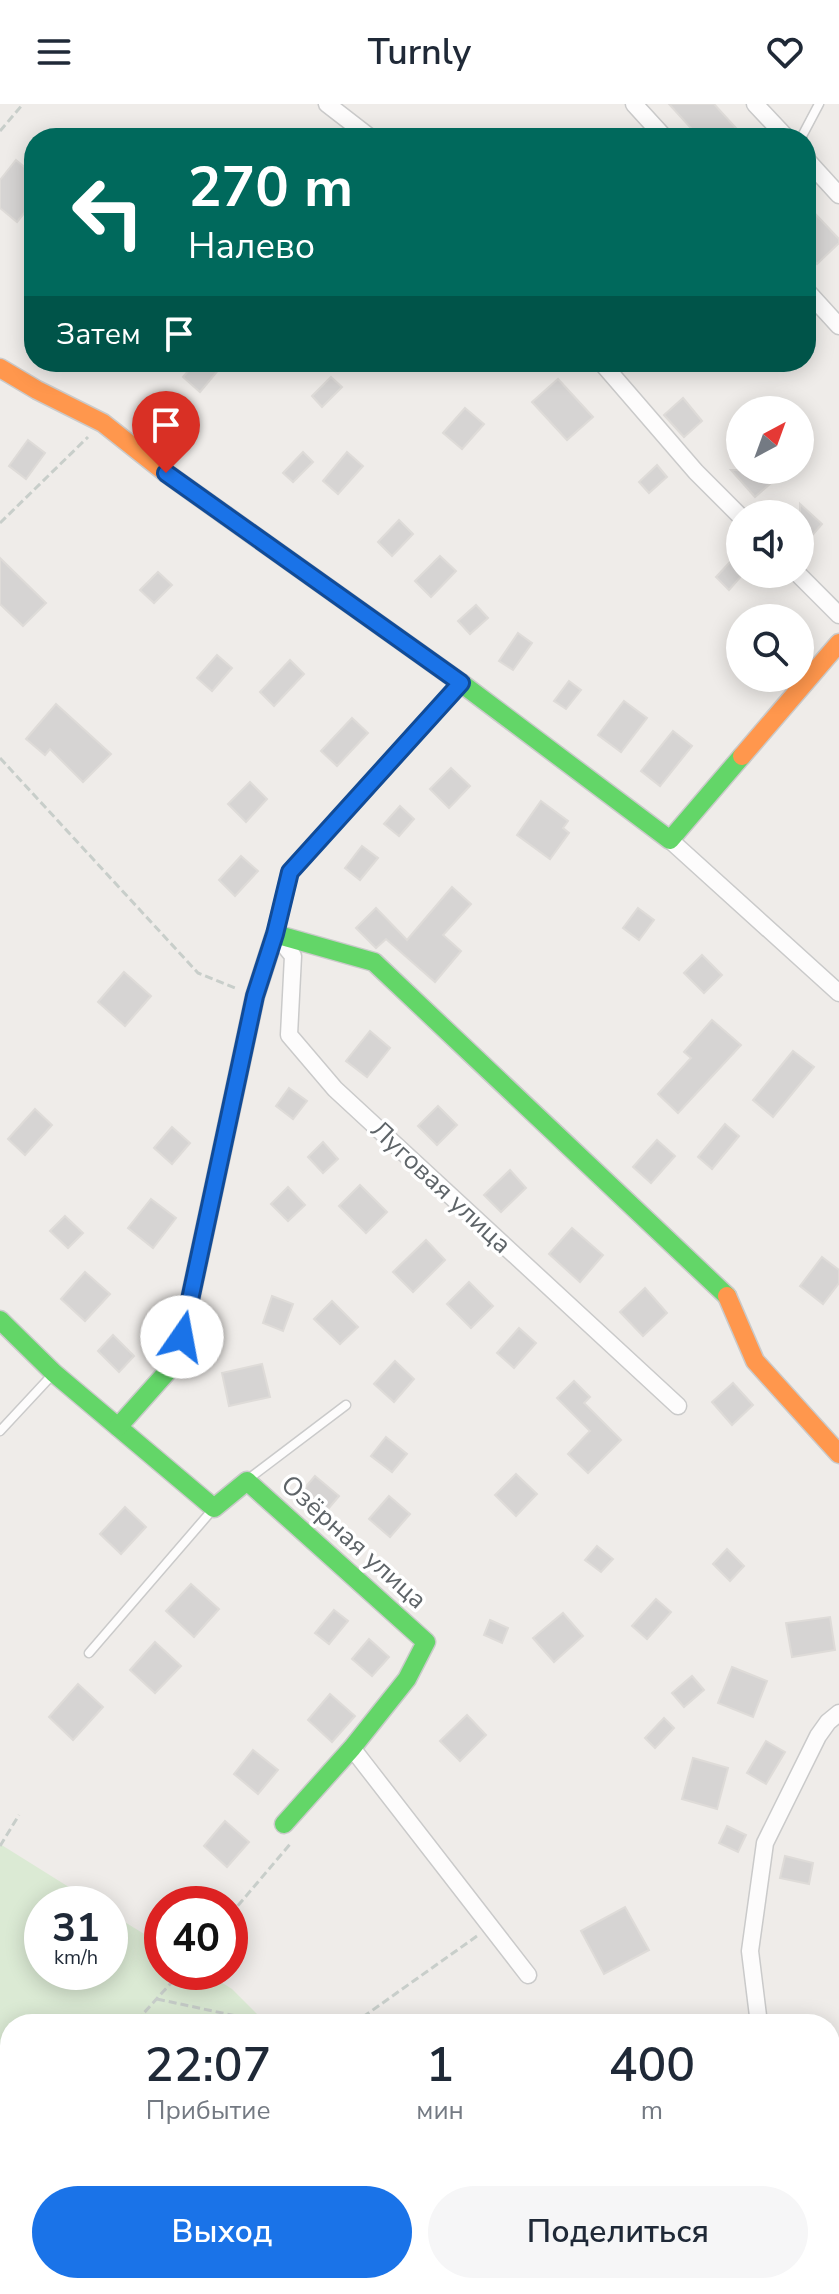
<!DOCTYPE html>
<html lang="ru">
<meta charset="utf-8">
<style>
:root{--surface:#fff;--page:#f6f6f7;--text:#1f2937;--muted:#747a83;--accent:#1a73e8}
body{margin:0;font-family:"Nunito Sans",sans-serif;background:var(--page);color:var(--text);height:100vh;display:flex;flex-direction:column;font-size:30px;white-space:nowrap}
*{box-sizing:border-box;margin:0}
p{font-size:26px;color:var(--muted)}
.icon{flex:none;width:44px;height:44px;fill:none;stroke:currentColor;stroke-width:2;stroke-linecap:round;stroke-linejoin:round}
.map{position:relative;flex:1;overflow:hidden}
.sheet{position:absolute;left:0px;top:1910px;width:840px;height:280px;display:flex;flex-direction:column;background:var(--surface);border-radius:32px 32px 0 0;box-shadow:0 4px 20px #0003}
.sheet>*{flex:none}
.guide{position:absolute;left:24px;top:24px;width:792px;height:244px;border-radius:32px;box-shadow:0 4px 20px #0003;background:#00695c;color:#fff;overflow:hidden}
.needle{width:52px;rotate:41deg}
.tools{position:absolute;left:726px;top:292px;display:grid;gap:16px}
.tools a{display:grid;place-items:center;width:88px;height:88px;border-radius:50%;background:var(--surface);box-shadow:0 4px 20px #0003;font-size:40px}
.speed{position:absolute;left:24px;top:1782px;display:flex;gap:16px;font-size:40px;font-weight:700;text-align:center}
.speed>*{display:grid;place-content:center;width:104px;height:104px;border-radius:50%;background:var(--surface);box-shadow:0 4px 20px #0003;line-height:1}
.speed small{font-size:20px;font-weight:400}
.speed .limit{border:12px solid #d22;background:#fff;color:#111}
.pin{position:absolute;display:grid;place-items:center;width:68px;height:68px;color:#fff;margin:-82px -34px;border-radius:50% 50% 50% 0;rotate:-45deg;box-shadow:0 0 8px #0007}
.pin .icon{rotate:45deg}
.me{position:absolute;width:88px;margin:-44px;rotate:12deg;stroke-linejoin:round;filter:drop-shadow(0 0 6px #0008)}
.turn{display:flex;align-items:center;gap:28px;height:168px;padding:0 32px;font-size:36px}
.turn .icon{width:104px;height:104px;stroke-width:2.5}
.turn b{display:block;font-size:56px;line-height:68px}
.then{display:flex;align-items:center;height:76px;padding:0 32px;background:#0003;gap:16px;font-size:30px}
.eta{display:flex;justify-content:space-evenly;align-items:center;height:136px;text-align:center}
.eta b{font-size:48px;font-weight:600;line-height:56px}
.button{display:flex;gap:16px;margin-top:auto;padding:16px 32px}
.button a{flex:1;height:92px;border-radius:48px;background:var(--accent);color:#fff;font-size:32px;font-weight:600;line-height:92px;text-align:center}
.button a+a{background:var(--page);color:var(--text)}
header{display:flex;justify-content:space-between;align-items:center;height:104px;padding:0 32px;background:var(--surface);font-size:36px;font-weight:600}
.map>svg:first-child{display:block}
.green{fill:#dbead4}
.building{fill:#d6d4d3;stroke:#dedbd8;stroke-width:2}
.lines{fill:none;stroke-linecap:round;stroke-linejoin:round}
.lane-casing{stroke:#cacaca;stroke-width:11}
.street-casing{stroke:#cacaca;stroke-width:19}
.fast-casing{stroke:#cacaca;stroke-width:21}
.slow-casing{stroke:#cacaca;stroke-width:21}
.path{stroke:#c8ceca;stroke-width:3;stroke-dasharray:8 4;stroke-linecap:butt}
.lane{stroke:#fdfcfc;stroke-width:8}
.street{stroke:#fdfcfc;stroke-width:16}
.fast{stroke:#63d668;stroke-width:18}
.slow{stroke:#ff974d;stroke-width:18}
.route-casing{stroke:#114b97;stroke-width:20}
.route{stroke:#1a73e8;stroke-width:14}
.labels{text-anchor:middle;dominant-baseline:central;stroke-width:7;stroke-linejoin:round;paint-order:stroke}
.street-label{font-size:26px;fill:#5e6468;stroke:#fff}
</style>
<header><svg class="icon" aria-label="menu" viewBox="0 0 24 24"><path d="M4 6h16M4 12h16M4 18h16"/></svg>Turnly<svg class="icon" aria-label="heart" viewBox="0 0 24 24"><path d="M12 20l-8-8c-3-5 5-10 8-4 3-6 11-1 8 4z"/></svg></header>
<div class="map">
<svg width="839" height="2190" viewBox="0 0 839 2190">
<rect width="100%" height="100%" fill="#efece9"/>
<path class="green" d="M0,1740L96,1800H42V1868H110V1809L162,1841V1868H205L232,1885L267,1920H10V2180H500L507,2190H0Z"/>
<g class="building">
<path d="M669,0H714L745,34H700Z"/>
<path d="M16,56L34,71V97L17,118L0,104V76Z"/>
<path d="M806,100L839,135V139L817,160L806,148Z"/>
<path d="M196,258H225L200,288L183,273Z"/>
<path d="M331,273L342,283L322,303L312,292Z"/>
<path d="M558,275L593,313L567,336L532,298Z"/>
<path d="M683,294L702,317L684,333L664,311Z"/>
<path d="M465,304L484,320L462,345L443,329Z"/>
<path d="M28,336L45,349L26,375L9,362Z"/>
<path d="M303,348L313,358L293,378L283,369Z"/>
<path d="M347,348L363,362L338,390L323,377Z"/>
<path d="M657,361L667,373L649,389L639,378Z"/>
<path d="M731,366H786L755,393Z"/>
<path d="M800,400L822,420L800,445Z"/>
<path d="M399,416L413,430L392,452L378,438Z"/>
<path d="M440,452L456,467L431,493L415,477Z"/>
<path d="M0,454L46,499L23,522L0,500Z"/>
<path d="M730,458L740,467V470H743L729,486L716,473Z"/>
<path d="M158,468L172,481L154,499L140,486Z"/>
<path d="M476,501L488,514L470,530L458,517Z"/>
<path d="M518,529L532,539L513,566L499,557Z"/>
<path d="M217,551L232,564L212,587L197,574Z"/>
<path d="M290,556L304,570L274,602L260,588Z"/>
<path d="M569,577L581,586L566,605L554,597Z"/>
<path d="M624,597L647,614L621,648L598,631Z"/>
<path d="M56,600L111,650L83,678L50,645L45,651L26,635Z"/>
<path d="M352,614L368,629L337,662L321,647Z"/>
<path d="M673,627L692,642L660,682L641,667Z"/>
<path d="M451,664L470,682L449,704L430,685Z"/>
<path d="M250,678L267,695L246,718L228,700Z"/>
<path d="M541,697L568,717L563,724L569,729L550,755L517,731Z"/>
<path d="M400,702L414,715L399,732L384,720Z"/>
<path d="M362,742L378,754L360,776L345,764Z"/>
<path d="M241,752L258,767L235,792L219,776Z"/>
<path d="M452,783L471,800L443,831L461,847L435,878L386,835L376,844L356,824L376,804L407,836Z"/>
<path d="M638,804L654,816L639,836L623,824Z"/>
<path d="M702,851L722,871L704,889L684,869Z"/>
<path d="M124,868L151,892L125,922L98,898Z"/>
<path d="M712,916L741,941L678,1009L658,990L691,954L684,948Z"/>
<path d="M370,927L390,944L367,973L346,957Z"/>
<path d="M793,947L814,963L773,1013L753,996Z"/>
<path d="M289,984L307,997L293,1015L276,1002Z"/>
<path d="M438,1002L457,1021L437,1041L418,1022Z"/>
<path d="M35,1005L52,1021L25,1051L8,1035Z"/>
<path d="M725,1020L739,1032L712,1065L698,1053Z"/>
<path d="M172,1023L190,1039L172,1060L154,1044Z"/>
<path d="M657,1036L675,1052L651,1079L633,1063Z"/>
<path d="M323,1038L338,1055L323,1069L308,1053Z"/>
<path d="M510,1066L526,1084L501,1108L484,1091Z"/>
<path d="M360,1081L387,1108L366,1129L339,1102Z"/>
<path d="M288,1083L305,1101L288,1117L271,1100Z"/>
<path d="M151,1095L176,1114L153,1144L128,1124Z"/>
<path d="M65,1112L83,1129L68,1144L50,1127Z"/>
<path d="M572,1124L603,1151L580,1178L549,1150Z"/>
<path d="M426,1136L445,1156L413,1188L393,1168Z"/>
<path d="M822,1153L839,1166V1179L823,1200L800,1182Z"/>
<path d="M85,1168L110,1190L85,1217L61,1195Z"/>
<path d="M469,1178L493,1202L471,1224L447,1200Z"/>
<path d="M645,1184L667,1209L643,1232L620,1208Z"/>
<path d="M272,1192L293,1200L283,1227L263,1219Z"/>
<path d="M332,1197L358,1223L340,1240L314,1215Z"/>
<path d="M519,1224L536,1239L514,1264L497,1249Z"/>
<path d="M113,1231L134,1252L119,1268L98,1247Z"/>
<path d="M395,1257L414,1275L394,1298L374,1280Z"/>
<path d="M262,1260L270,1293L229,1302L222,1269Z"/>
<path d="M574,1277L590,1293L584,1299L621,1336L588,1369L568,1350L590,1327L557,1294Z"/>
<path d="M733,1279L753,1301L732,1321L712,1298Z"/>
<path d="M386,1333L407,1350L392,1368L371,1352Z"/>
<path d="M516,1370L537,1390L516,1412L495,1391Z"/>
<path d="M315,1372L339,1392L322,1412L298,1392Z"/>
<path d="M389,1392L410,1410L390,1433L369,1415Z"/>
<path d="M125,1403L146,1423L121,1450L100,1430Z"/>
<path d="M597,1442L613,1455L601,1468L585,1456Z"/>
<path d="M727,1445L744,1462L730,1477L713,1460Z"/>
<path d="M191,1480L219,1505L194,1533L166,1507Z"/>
<path d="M656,1495L671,1508L647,1535L632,1522Z"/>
<path d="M334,1506L348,1517L329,1540L315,1529Z"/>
<path d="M563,1509L583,1532L554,1558L533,1534Z"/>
<path d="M830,1513L835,1546L792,1553L786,1519Z"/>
<path d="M490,1516L508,1524L502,1539L484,1531Z"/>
<path d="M369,1535L389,1553L372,1572L352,1555Z"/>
<path d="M155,1538L181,1562L155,1589L130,1566Z"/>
<path d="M732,1563L767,1577L753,1613L718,1599Z"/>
<path d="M692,1572L704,1586L684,1603L672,1589Z"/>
<path d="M78,1580L103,1603L73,1636L49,1613Z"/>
<path d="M330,1590L355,1612L332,1638L308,1616Z"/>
<path d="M467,1611L486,1631L460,1657L440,1637Z"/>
<path d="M664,1614L674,1624L655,1644L645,1634Z"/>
<path d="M766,1637L785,1648L766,1680L747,1669Z"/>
<path d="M253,1646L278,1666L258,1690L234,1670Z"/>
<path d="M693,1654L728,1664L717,1705L682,1695Z"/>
<path d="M225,1717L249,1738L227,1763L204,1742Z"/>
<path d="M727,1722L746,1731L738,1748L719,1739Z"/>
<path d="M785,1752L813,1759L809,1780L780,1774Z"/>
<path d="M625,1803L649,1846L604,1870L581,1827Z"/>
</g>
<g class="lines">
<g class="lane-casing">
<g id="lane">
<path d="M801,34L819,0"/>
<path d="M0,1327L54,1269"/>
<path d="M247,1376L346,1301"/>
<path d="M89,1549L214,1404"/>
</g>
</g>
<g class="street-casing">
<g id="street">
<path d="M327,0L371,34"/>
<path d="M634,0L665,34"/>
<path d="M755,0L787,34"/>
<path d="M806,55L839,91"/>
<path d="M806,186L839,222"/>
<path d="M601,258L696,368L740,412"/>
<path d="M798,470L839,511"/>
<path d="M461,579L290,768L275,830L293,852L289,931L335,985L678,1302"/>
<path d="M670,736L839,889"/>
<path d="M352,1644L528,1871"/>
<path d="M759,1920L750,1847L765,1739L818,1632L828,1618L839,1609"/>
<path d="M827,2180L830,2190"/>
</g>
</g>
<g class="fast-casing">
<g id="fast">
<path d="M225,411L461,579L670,736L742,652"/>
<path d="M0,1216L54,1269L214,1404L247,1377L426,1538L407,1575L352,1644L284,1720"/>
<path d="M118,1323L167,1268L182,1233L255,892L275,830L374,858L727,1192"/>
</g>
</g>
<g class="slow-casing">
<g id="slow">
<path d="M0,264L37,286L103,319L166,369L225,411"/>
<path d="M742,652L839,539"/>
<path d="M727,1192L755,1257L839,1350"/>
</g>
</g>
<g class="path">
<path d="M0,27L23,0"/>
<path d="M0,419L88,333"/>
<path d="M0,654L198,869L235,884"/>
<path d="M0,1742L19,1711"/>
<path d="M230,1811L291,1739"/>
<path d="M157,1895L236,1912L244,1920"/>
<path d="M124,1920L142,1911L181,1868"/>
<path d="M353,1920L477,1832"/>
<path d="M0,2009L10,2000"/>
</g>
<use href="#lane" class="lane"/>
<use href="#street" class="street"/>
<use href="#fast" class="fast"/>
<use href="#slow" class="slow"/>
</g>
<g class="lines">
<g class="route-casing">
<path id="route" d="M166,369L461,579L290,768L275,830L255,892L182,1233"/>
</g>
<use href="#route" class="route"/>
</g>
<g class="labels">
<g class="street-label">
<text transform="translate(441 1083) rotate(43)">Луговая улица</text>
<text transform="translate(354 1438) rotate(42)">Озёрная улица</text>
</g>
</g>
</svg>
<div class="tools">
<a><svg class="needle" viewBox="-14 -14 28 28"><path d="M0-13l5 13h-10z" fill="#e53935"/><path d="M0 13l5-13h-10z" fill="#747a83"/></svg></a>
<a><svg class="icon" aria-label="sound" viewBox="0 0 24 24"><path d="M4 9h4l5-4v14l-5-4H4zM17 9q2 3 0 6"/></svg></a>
<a><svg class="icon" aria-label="search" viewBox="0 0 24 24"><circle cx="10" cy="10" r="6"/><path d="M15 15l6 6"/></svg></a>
</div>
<div class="speed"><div>31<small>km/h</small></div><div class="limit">40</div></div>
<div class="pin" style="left:166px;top:369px;background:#d93025"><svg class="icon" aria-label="arrive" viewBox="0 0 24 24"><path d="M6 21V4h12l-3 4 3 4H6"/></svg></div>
<svg class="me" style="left:182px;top:1233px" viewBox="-20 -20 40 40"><circle r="19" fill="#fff"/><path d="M0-13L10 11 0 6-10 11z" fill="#1a73e8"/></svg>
<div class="guide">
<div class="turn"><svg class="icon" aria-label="left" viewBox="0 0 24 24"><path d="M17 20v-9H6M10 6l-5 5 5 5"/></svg><div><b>270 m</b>Налево</div></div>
<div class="then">Затем<svg class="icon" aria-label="arrive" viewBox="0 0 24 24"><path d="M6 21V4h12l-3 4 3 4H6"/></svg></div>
</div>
<section class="sheet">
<div class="eta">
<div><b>22:07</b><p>Прибытие</p></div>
<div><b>1</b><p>мин</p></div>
<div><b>400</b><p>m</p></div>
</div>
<div class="button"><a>Выход</a><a>Поделиться</a></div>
</section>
</div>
